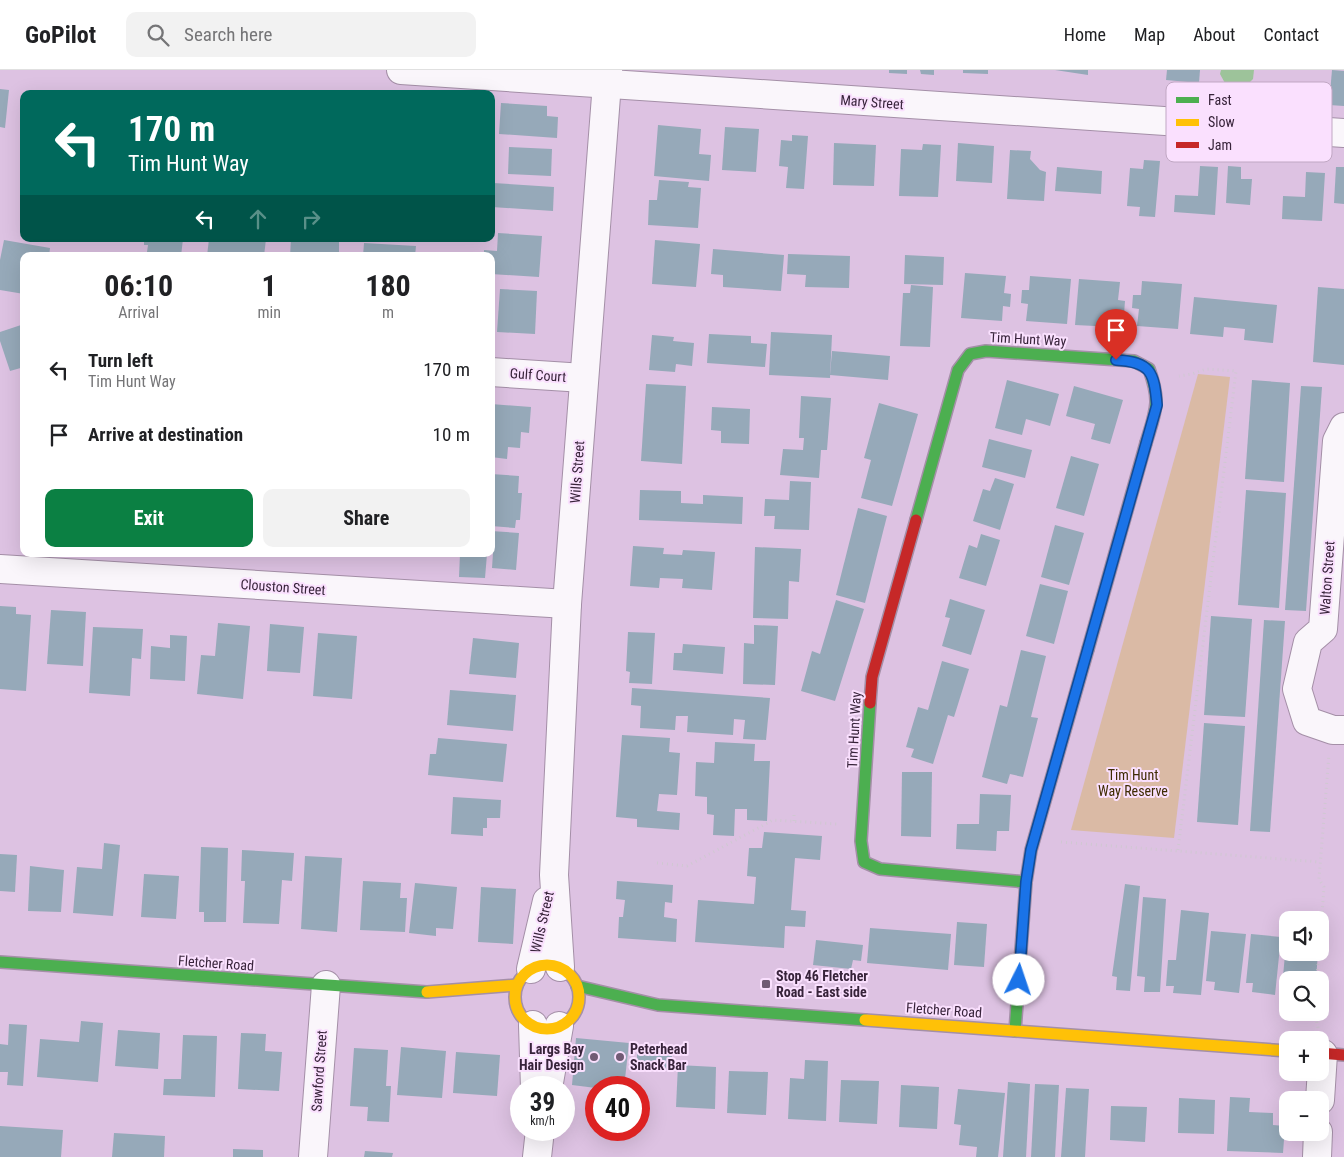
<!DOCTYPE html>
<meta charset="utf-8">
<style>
:root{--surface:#fff;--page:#f2f2f2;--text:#202124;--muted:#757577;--line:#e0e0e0;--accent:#0b8043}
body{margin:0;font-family:"Roboto Condensed",sans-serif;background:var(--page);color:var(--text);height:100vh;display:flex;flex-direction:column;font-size:19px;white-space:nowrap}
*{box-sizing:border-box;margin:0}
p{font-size:16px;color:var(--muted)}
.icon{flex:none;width:28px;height:28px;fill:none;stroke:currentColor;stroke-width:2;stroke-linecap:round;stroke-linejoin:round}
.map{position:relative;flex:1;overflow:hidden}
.details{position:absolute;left:20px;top:182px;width:475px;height:305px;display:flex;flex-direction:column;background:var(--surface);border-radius:10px;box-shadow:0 5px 20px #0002}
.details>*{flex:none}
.guide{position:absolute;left:20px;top:20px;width:475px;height:152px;border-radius:10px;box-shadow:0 5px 20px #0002;background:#00695c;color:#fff;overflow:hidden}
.tools{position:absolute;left:1279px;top:841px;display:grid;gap:10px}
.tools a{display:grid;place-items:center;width:50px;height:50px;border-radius:10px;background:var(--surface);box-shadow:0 5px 20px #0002;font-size:25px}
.speed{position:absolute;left:510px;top:1006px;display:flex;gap:10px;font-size:25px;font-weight:700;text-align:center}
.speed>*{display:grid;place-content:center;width:65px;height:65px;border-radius:50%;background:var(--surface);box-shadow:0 5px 20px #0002;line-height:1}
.speed small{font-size:12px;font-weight:400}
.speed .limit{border:8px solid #d22;background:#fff;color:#111}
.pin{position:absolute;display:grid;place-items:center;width:42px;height:42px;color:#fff;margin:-51px -21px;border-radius:50% 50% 50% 0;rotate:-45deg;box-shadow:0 0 5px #0007}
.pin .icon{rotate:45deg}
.me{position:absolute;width:55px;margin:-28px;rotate:4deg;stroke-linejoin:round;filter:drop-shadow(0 0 4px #0008)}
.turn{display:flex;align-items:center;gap:18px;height:105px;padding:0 25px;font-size:22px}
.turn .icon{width:65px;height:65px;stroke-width:2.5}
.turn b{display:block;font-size:35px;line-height:42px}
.lanes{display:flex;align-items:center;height:48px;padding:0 25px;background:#0003;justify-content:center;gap:25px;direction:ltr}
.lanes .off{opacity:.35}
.eta{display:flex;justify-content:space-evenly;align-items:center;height:85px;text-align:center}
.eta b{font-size:30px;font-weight:700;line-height:35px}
.cta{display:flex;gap:10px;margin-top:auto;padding:10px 25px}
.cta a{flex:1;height:58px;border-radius:10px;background:var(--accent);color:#fff;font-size:20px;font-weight:700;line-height:58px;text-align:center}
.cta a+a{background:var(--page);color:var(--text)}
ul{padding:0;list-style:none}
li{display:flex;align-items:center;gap:15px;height:65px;padding:0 25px}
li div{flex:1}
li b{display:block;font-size:19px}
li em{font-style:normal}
header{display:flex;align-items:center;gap:30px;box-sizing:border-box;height:70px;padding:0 25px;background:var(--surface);border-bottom:1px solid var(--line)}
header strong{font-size:24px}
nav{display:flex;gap:28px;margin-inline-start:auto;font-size:18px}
.search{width:350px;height:45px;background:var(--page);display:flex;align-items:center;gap:12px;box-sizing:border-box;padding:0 18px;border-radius:10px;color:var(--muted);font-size:19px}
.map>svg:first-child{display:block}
.green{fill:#dabaa5}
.water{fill:#9dc39a}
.building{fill:#96a9b9}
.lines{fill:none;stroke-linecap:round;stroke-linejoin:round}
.street-casing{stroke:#a48fa7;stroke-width:30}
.fast-casing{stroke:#a48fa7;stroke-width:14}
.slow-casing{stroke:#a48fa7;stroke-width:14}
.jam-casing{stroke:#a48fa7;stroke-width:14}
.path{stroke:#d0c8d2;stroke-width:3;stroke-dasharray:1 4;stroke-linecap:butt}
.street{stroke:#faf6fb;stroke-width:28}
.fast{stroke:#4caf50;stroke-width:11}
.slow{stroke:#ffc107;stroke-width:11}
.jam{stroke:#c62828;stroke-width:11}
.route-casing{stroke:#114b97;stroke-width:12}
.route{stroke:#1a73e8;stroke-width:9}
.poi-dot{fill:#715b75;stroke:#fae0fe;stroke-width:2}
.labels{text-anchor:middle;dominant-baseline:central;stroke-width:4;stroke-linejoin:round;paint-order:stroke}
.street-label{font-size:14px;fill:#37233a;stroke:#fae0fe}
.park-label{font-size:14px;fill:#3e2b02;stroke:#fae0fe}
.poi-label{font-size:14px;font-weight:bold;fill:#37233a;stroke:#fae0fe;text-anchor:start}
.key{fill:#fae0fe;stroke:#c0a7c3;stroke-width:1}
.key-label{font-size:14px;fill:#37233a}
</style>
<header>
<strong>GoPilot</strong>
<div class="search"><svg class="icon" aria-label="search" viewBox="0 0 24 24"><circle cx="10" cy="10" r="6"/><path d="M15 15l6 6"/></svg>Search here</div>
<nav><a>Home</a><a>Map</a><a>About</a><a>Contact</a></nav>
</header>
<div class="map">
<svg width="1344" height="1087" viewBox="0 0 1344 1087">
<rect width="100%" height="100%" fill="#ddc2e2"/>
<path class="green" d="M1198,304L1230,307L1174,768L1071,760Z"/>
<path class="water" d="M1221,0H1254L1253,9L1247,15H1226L1220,4Z"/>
<g class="building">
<path d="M889,0H907V4L889,3Z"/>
<path d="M920,0H934V5L921,4Z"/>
<path d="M963,0H988V4L963,3Z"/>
<path d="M1055,0H1088V5Z"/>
<path d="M1167,0H1200L1199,13L1166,10Z"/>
<path d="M1332,0L1344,1V36L1329,35Z"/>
<path d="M0,19L9,20L5,58L0,57Z"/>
<path d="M97,20L117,21V24H97Z"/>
<path d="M501,33L547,36V46L558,47L557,68L499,64Z"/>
<path d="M658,55L701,59L699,84L711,85L709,111L654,106Z"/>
<path d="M725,57L759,59L756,102L722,100Z"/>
<path d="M792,65L808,66L804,119L786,118L788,97L779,96L781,70L792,71Z"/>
<path d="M834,73L876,75L874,116L833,115Z"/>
<path d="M958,73L994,76L992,113L956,111Z"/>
<path d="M923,74L941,75L938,127L899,126L901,79L922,80Z"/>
<path d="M509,77L552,79L551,106L508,104Z"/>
<path d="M1010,80L1031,81L1030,89L1040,100L1046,102L1044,131L1007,129Z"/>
<path d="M1144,90L1160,91L1155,147L1139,146L1140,137L1127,136L1130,98L1143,99Z"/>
<path d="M1200,96L1218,97L1215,145L1174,142L1175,125L1198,126Z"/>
<path d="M1228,96L1241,97V109H1252L1250,135L1226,133Z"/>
<path d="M1057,97L1102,101L1101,124L1055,121Z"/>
<path d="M1336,97H1344V134L1334,133Z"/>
<path d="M1306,102L1325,103L1322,151L1282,149L1283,126L1305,127Z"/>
<path d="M659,110L689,112L688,117L701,118L698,158L648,155L649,130H657Z"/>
<path d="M493,113L554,117L553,141L492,137Z"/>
<path d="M498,163L542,166L539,207L491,204V186H484V180L497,181Z"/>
<path d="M131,169H183L181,186H164V183L147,182L148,175H144V172L130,171Z"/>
<path d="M209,169H266L264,186H207Z"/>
<path d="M291,169H339V185L290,186Z"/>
<path d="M4,170L50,178L49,186H24V224L0,220V190Z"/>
<path d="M655,170L700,174L696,217L652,214Z"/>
<path d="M364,173L416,176L415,186H363Z"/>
<path d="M713,179L784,185L781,221L723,217V205L711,204Z"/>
<path d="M788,184L850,186L849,218L805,217L806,205L787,204Z"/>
<path d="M905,185L944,187L943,215L904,214Z"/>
<path d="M965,203L1006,206L1004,223L1011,224L1010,237L1003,236L1002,251L961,248Z"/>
<path d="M1030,206L1071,209L1067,254L1026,251L1028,234L1021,233L1022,220H1029Z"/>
<path d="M1079,209L1120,212L1118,230L1125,231L1124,244L1117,243L1115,257L1075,255Z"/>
<path d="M1142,211L1182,214L1178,259L1137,256L1139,239L1132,238L1133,225H1141Z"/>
<path d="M911,215L933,217L930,277L900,276L903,223H910Z"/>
<path d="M1318,217L1344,219V295L1313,292Z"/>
<path d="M500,219L537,221L535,264L497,262Z"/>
<path d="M1194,227L1277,235L1273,273L1244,270L1245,259L1224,257L1223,267L1190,264Z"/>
<path d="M24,254V297L10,301L0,271V262Z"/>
<path d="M771,262L832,265L830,308L769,305Z"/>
<path d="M709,264L751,266V273L767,274L765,297L707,293Z"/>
<path d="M652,265L674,267L673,271L694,273L692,296L676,294L675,302L649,300Z"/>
<path d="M832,281L890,286L888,310L830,305Z"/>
<path d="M1007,310L1059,324L1050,356L1026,349L1022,365L995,358Z"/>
<path d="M1252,310L1290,313L1284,412L1245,409Z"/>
<path d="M646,314L686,316L682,394L641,391Z"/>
<path d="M1074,316L1123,330L1110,374L1091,369L1095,354L1066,346Z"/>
<path d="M1301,316L1322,317L1306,541L1285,540Z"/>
<path d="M801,326L831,328L827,380H821L819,408L780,405L783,379L803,380L804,368H799Z"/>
<path d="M879,333L918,344L892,436L861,428L871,390L864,388Z"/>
<path d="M491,334L531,337L529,363L521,362L520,378L508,377L507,389L491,387Z"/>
<path d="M712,337L750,339L749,374L721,373V361L711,360Z"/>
<path d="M989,369L1032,380L1025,408L982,397Z"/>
<path d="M1071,386L1099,394L1084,446L1056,438Z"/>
<path d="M491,404L519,406L518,423H522L520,450H516L515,458L491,456Z"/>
<path d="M995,408L1014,414L1000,460L973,451L983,419L990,421Z"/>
<path d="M790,411L811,412L809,460L774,459L775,446H764L765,429L789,430Z"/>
<path d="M640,420L681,421V433L703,434V425L743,427L742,454L639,450Z"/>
<path d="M1246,420L1286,423L1279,538L1238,535Z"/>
<path d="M858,438L887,446L865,533L836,525Z"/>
<path d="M1055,455L1084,463L1069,515L1041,507Z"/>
<path d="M491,461L519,463L516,500L492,498L493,483H491Z"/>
<path d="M981,464L1000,470L986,516L959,508L969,475L977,478Z"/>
<path d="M633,476L664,478L663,484L682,485L683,480L715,482L712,520L682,518L683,509L660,508L659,518L630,516Z"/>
<path d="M755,477L801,479L799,512L789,511L788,549L753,548Z"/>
<path d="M460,484H487L485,508L459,507Z"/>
<path d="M1040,514L1068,521L1054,574L1026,566Z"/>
<path d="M950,529L985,540L971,585L942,576L950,548L945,547Z"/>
<path d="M836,530L864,539L835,631L801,621L812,581L820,584Z"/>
<path d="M0,536L16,537V544L31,545L26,621L0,619Z"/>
<path d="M51,540L86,542L83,596L47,594Z"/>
<path d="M1211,546L1252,549L1245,647L1204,645Z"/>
<path d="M1264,550L1285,551L1270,762L1250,761Z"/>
<path d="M218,553L250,556L243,629L197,624L201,585L215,586Z"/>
<path d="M270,554L304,557L300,603L267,601Z"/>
<path d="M754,555L778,556L775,615L743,614L744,573L754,574Z"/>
<path d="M93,557L143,559L141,589L132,588L130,626L89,623Z"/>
<path d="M628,562L655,563L652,614L629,613L630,602L626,601Z"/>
<path d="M318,563L357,566L352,629L313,626Z"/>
<path d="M170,565L187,566L185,611L150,609L151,576L170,578Z"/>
<path d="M473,568L519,573L516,608L469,604Z"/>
<path d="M683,574L725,577L723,604L673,600L674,583H682Z"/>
<path d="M1021,580L1046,586L1031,647L1038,648L1023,707L1010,704L1007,714L982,707L1000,635L1007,637Z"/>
<path d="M942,591L969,599L954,647L948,645L933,694L911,687L914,679L906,677L918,637L928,640Z"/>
<path d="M632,618L770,628L766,670L743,669L745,650L734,649L733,665L687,662L688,646H676L675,660L640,658L641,636L631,635Z"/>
<path d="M450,620L516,625L513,661L447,655Z"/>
<path d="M1204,653L1245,656L1238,755L1197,752Z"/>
<path d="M622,665L670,668L669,682L680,683L677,725L659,724L657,741L680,743L679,760L637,757V749L616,747Z"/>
<path d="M438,668L507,674L503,712L428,705L430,684H436Z"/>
<path d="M715,672L755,674L754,691H770L767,751L747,750V739H735L734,766L713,765L714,745L707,744V727L695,726L696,692L714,693Z"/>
<path d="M902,702H932L931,767L901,766Z"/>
<path d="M980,724L1011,725L1009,761H997L996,781L956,779L957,754H979Z"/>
<path d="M453,727L501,730L500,748H487V758H483V766L451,764Z"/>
<path d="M764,762L822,766L820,790L795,788L791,840L806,841L805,857L785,856L784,878L695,872L698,830L754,834L756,807L747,806L749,778H762Z"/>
<path d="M104,773L120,775L113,846L73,843L77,797L102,799Z"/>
<path d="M201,777L228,778L226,852H204V842H199Z"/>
<path d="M242,780L294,783L292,811L282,810L279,854L243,853L245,811H241Z"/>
<path d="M0,784L17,785L15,822L0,821Z"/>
<path d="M305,786L342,788L337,862L301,859Z"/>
<path d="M30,796L64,800L61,842L28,841Z"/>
<path d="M144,804L179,806L176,849L141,847Z"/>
<path d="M363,811L401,813L400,828H407L405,862L360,860Z"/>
<path d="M617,811L673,815L672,833L665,832L664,847L677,849L676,872L618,868L619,847H623L625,830L616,829Z"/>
<path d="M415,813L457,817L453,859L436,858V866L409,863Z"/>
<path d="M1125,814L1140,816L1130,921L1116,920L1117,907L1112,906Z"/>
<path d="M481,817L516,819L513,874L478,872Z"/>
<path d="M1143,827L1166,829L1160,922H1144L1145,907L1137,906Z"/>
<path d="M1181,840L1209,843L1201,925L1173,923L1174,916H1166L1168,890H1176Z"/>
<path d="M957,852L987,854L984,897L954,895Z"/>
<path d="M870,858L951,864L948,900L867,893Z"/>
<path d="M1211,861L1246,864L1239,923L1214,920L1215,912L1206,911Z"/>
<path d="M1251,864L1281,867L1275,925L1252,922L1253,913H1246Z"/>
<path d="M816,870L863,875L861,891L853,890L851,899L813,895Z"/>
<path d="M1286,874H1288V882H1318L1316,910H1288V918L1282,917Z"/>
<path d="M81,951L103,953L98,1012L37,1007L40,969L79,972Z"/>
<path d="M9,954L27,955L23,1016L7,1015L8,1002H0V974L8,975Z"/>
<path d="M118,960L160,963L158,999L115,996Z"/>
<path d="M241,963L266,964L265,981L282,982L279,1021L238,1019Z"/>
<path d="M183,965L217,966L215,1027L163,1025L164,1009H181Z"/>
<path d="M576,968L629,973L624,1018H596L572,1015Z"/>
<path d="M637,975H672V1000L637,999Z"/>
<path d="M401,977L446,981L442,1028L397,1025Z"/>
<path d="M354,978L388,980L386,1016H391L389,1052L367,1051L368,1037L350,1036Z"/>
<path d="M456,982L500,985L497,1026L453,1023Z"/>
<path d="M805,990L828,991L826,1051L788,1049L790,1008L804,1009Z"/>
<path d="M678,995L716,997L715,1039L676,1037Z"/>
<path d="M729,1001L768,1002L766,1045L727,1043Z"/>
<path d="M841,1010L879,1011L877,1054L839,1052Z"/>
<path d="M1008,1012L1030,1014L1026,1087H1003Z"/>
<path d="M1035,1014L1059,1015L1055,1087H1031Z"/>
<path d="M901,1015L939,1017L937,1059L899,1057Z"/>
<path d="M1066,1018L1089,1019L1085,1087H1061Z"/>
<path d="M958,1019L1005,1023L998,1087H976L977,1077L959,1075L961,1055L954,1054Z"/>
<path d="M1230,1027L1250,1028L1249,1042L1273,1043V1055L1285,1056L1283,1083L1227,1081Z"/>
<path d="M1179,1028L1215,1030L1214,1064L1178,1063Z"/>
<path d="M1111,1036L1147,1037L1145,1072L1110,1070Z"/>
<path d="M0,1056L63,1060L61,1087H0Z"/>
<path d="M114,1063L165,1066L164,1087H112Z"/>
<path d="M233,1079L263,1080V1087H233Z"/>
<path d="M365,1081L393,1083L392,1087H364Z"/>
</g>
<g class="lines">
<g class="street-casing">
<g id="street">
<path d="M401,0L1344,63"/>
<path d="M491,302L584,308"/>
<path d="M1344,357L1337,371L1323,559L1308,572L1297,619L1307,651L1333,660H1344"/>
<path d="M0,499L567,534"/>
<path d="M560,897L554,805L567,534L608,0"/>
<path d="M531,899L547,831"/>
<path d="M533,955L535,1018"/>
<path d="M548,1018L559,956"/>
<path d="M1320,1030L1323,984"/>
<path d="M313,1087L326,915"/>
<path d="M537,1087L540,1060"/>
<path d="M1317,1087L1318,1062"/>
</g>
</g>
<g class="fast-casing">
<g id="fast">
<path d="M916,450L958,300L970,284L986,281L1134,291L1149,299C1161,332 1156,340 1146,373"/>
<path d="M870,633L861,771L864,792L880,799L1026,812"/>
<path d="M0,892L427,922"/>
<path d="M577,916L658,935L865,950"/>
<path d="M1015,961L1026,812L1031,780L1088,579"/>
</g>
</g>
<g class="slow-casing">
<g id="slow">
<path d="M1088,579L1146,373"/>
<circle cx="547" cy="927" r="32"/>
<path d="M427,922L517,915"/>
<path d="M865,950L1288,981"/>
</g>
</g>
<g class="jam-casing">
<g id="jam">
<path d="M870,633L872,607L916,450"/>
<path d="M1320,983L1344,985"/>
</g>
</g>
<g class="path">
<path d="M794,751V743"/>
<path d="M1061,772L1320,792"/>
<path d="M1178,780L1236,301L1206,299L1192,304L1179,306"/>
<path d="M657,793L687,796L773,750L837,754"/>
<path d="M1320,872L1324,817L1319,809L1329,684"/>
<path d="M1317,910L1319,882"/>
<path d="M1315,942L1318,958"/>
</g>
<use href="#street" class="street"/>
<use href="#fast" class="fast"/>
<use href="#slow" class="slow"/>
<use href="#jam" class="jam"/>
</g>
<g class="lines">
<g class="route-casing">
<path id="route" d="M1019,910L1026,812L1031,780L1157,335C1154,302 1151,292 1116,290"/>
</g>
<use href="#route" class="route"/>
</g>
<g class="poi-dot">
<rect x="761" y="909" width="10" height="10" rx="2.5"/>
<circle cx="594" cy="987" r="5"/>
<circle cx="620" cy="987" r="5"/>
</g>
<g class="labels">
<g class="street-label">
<text transform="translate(872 32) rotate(4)">Mary Street</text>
<text transform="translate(1028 269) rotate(3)">Tim Hunt Way</text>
<text transform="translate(538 305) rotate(4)">Gulf Court</text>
<text transform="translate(577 402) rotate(-86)">Wills Street</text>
<text transform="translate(1327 508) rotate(-86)">Walton Street</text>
<text transform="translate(283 517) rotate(4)">Clouston Street</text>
<text transform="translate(854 660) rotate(-87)">Tim Hunt Way</text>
<text transform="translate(542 852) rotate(-77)">Wills Street</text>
<text transform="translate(216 893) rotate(4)">Fletcher Road</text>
<text transform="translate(944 940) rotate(4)">Fletcher Road</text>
<text transform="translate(319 1001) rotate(-86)">Sawford Street</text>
</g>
<g class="park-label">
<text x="1133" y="705">Tim Hunt<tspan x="1133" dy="16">Way Reserve</tspan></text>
</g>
<g class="poi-label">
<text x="776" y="906">Stop 46 Fletcher<tspan x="776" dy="16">Road - East side</tspan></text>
<text x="584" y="979" text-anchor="end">Largs Bay<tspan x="584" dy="16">Hair Design</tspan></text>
<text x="630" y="979">Peterhead<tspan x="630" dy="16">Snack Bar</tspan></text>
</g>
</g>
<rect x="1166" y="12" width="166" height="80" rx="8" class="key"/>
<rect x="1176" y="27" width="23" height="6" fill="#4caf50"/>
<rect x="1176" y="49" width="23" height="7" fill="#ffc107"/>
<rect x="1176" y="72" width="23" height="6" fill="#c62828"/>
<g class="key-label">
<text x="1208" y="35">Fast</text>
<text x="1208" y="57">Slow</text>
<text x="1208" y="80">Jam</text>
</g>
</svg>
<div class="tools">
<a><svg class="icon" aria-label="sound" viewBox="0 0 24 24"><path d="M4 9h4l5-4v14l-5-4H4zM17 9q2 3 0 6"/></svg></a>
<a><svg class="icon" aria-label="search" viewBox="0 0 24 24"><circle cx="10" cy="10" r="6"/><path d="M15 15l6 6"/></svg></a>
<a>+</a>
<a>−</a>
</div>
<div class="speed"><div>39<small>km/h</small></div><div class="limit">40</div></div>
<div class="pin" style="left:1116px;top:290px;background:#d93025"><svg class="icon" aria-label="arrive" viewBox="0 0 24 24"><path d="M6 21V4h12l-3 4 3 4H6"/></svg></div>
<svg class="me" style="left:1019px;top:910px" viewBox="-20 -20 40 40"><circle r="19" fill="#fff"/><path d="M0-13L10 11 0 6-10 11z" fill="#1a73e8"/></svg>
<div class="guide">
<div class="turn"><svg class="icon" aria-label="left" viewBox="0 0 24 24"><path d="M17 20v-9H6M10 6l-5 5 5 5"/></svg><div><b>170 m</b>Tim Hunt Way</div></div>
<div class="lanes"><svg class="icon" aria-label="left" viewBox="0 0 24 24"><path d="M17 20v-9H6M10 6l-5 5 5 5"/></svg><svg class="icon off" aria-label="ahead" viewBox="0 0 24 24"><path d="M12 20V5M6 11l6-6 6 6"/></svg><svg class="icon off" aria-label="right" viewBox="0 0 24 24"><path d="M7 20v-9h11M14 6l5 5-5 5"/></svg></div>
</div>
<section class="details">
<div class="eta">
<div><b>06:10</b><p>Arrival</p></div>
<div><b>1</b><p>min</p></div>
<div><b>180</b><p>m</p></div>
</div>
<ul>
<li><svg class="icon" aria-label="left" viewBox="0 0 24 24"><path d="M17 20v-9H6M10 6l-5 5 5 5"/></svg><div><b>Turn left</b><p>Tim Hunt Way</p></div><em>170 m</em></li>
<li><svg class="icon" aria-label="arrive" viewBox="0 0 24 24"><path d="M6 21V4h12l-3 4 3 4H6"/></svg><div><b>Arrive at destination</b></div><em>10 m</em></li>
</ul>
<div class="cta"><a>Exit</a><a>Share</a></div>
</section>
</div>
